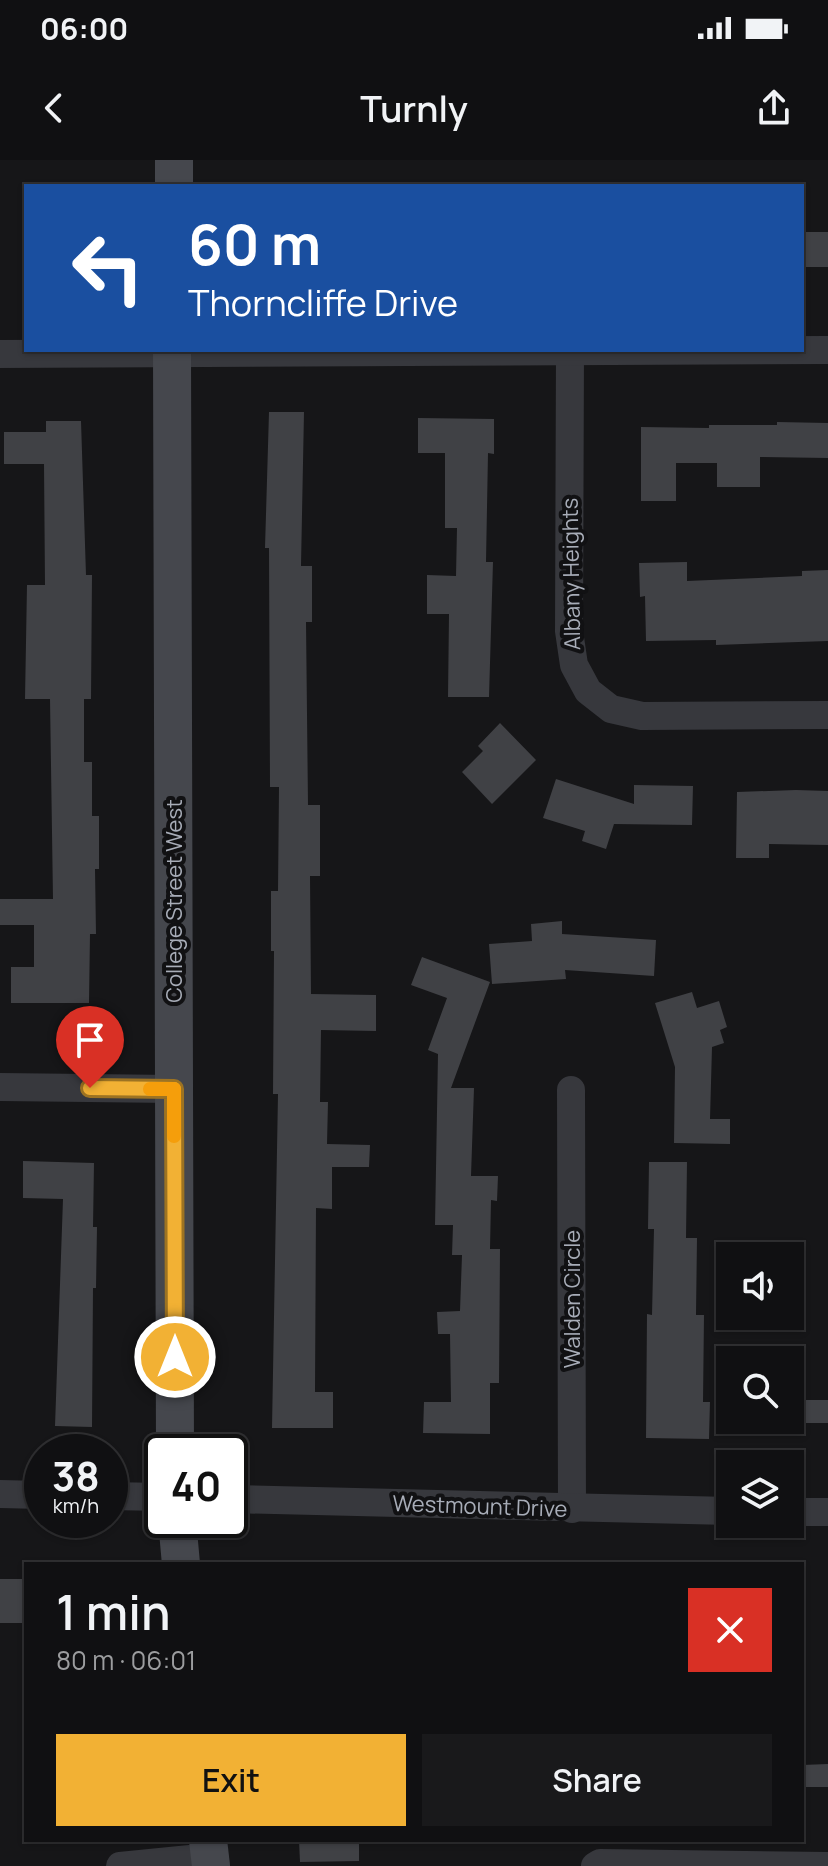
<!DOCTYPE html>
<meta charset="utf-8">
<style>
:root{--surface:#101012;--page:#19191b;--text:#f1f3f6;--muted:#9c9d9f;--line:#303032;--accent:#f2b134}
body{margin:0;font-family:Manrope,sans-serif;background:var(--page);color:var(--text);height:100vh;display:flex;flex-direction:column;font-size:30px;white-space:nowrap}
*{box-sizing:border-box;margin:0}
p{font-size:26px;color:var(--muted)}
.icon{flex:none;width:44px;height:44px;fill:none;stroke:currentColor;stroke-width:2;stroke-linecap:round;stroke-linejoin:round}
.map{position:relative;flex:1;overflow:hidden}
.side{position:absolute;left:24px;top:1402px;width:780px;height:280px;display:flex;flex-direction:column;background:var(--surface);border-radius:0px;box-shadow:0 2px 6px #0004,0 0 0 2px var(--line)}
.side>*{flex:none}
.hud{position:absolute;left:24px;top:24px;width:780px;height:168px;border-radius:0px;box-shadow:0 2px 6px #0004,0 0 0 2px var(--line);background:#1a4fa0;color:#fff;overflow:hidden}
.tools{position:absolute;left:716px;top:1082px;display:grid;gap:16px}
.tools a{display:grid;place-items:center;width:88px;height:88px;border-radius:0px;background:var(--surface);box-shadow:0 2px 6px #0004,0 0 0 2px var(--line);font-size:40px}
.speed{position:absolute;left:24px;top:1274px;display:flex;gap:16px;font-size:40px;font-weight:700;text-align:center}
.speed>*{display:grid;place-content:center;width:104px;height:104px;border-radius:50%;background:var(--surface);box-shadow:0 2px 6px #0004,0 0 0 2px var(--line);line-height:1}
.speed small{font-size:20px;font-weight:400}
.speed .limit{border:4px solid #111;border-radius:12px;background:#fff;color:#111}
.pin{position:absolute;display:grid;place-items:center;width:68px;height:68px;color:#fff;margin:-82px -34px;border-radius:50% 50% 50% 0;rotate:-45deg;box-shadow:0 0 8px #0007}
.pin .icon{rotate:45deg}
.me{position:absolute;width:88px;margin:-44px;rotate:0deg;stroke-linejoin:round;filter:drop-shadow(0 0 6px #0008)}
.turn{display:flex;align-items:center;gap:28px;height:168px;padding:0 32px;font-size:36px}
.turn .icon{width:104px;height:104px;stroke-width:2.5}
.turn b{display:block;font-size:56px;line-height:68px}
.round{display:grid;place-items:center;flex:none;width:84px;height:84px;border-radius:0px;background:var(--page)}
.summary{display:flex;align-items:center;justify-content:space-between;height:136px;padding:0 32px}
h1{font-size:48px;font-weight:600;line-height:60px}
.primary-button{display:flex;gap:16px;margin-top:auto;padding:16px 32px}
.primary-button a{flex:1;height:92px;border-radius:0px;background:var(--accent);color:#111;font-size:32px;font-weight:600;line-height:92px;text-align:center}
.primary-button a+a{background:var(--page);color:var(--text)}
.status{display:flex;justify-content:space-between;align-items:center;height:56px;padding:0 40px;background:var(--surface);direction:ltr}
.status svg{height:22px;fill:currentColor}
header{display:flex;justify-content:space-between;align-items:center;height:104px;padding:0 32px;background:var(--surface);font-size:36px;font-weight:600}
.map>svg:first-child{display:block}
.building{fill:#404145}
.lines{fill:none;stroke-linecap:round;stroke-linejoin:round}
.street{stroke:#37383d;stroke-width:28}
.secondary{stroke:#45474d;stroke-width:38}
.route-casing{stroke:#9d7322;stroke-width:20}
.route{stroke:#f2b134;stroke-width:14}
.slow{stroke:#f59e0b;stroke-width:14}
.labels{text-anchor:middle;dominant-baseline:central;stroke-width:8;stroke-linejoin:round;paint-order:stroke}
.street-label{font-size:22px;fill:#a8adb8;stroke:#111113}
</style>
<div class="status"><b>06:00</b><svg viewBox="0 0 49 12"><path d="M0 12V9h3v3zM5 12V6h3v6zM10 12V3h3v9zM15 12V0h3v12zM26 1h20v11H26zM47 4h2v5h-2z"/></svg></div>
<header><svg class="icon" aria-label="back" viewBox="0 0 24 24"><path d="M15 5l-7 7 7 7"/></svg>Turnly<svg class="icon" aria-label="share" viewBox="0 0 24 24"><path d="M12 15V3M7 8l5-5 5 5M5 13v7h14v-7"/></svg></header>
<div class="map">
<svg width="828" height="1706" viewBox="0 0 828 1706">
<rect width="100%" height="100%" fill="#161618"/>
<g class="building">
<rect x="802" y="72" width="26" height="35"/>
<path d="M269,252H304L301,406H312V462H306L308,645H320V716H310L311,834L376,835V871L321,870L320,942H328L327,984L370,985L369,1007H332V1049L316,1048L315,1232H333V1268H272L278,934H273L274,791H271V731H278L279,627H270L269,388H265Z"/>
<path d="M418,258L494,259V294L488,293L486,402H493L489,537H448L449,454H427V415L456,416L457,368H445V293H418Z"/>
<path d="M46,261H81L86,415H92L91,539H84V602H92V656H99V709H95L96,774H90L89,843H11V807H34V765H0V739H53L50,539H25L27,425H45L44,304H4V272H46Z"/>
<path d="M777,262L828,263V298L760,297V327H717V303H676V341H641V267L709,268V265H777Z"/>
<path d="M687,402V421L802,416V411L828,410V481L716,485V480L646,481L645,436L640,437L639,403Z"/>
<path d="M500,563L536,600L492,644L462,612L483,591L478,586Z"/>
<path d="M556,619L634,644V625L693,626L692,665L614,664L606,689L582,681L585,671L543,658Z"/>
<path d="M796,630L828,631V685L769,684V698H736L737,632Z"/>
<path d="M562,761V774L656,780L654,816L565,810L566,819L492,824L489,784L532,781L531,764Z"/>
<path d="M422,797L490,822L451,928H474L471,1016H498L497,1041L491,1040L490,1089H500L499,1223H490V1274L423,1273L424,1242H451L450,1174H438L437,1152L460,1151L462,1095H452L453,1065H435L438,894L428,890L447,838L411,825Z"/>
<path d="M692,832L697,848L719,841L727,867L720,870L724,883L712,887L710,959H730V984L674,983L675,907L655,843Z"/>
<path d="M23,1001L94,1003L93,1067H97L96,1128H93L92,1267L55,1266L63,1039L23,1038Z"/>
<path d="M649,1002H687L686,1078H697L696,1155H704L703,1242H710L709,1279L646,1278L647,1154L652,1155L654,1069H648Z"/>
<rect x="790" y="1240" width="38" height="23"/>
<rect x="0" y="1419" width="26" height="44"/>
<path d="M828,1604V1627H802V1605Z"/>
<path d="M299,1680H359V1701L300,1702Z"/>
</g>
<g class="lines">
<g class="street">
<path d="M570,191L569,471L574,505L588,531L611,549L642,556L828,555"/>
<path d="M0,194L828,190"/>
<path d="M0,927L174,929"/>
<path d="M571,930L572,1349"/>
<path d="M0,1334L42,1335"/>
<path d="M110,1336L162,1337"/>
<path d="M230,1339L730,1351"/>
<path d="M790,1352H828"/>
<path d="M120,1706L210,1697"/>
<path d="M595,1706L600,1703L828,1706"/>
</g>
<g class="secondary">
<path d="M174,26V0"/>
<path d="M172,190L175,1292"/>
<path d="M177,1360L181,1404"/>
<path d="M208,1680L211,1706"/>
</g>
</g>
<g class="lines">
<g class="route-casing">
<path id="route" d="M90,928L174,929L175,1197"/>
</g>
<use href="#route" class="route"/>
<path class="slow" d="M150,929H174V976"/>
</g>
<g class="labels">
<g class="street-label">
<text transform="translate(571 414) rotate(-91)">Albany Heights</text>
<text transform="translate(174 741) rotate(-90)">College Street West</text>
<text transform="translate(572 1139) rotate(-90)">Walden Circle</text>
<text transform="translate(480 1346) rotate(2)">Westmount Drive</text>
</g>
</g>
</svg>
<div class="tools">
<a><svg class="icon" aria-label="sound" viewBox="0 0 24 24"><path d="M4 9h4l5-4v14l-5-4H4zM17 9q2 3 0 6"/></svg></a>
<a><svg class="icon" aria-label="search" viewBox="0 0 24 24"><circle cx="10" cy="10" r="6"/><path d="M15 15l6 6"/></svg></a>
<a><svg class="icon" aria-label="layers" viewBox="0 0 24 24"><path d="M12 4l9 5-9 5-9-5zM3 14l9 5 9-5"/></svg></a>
</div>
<div class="speed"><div>38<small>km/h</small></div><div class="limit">40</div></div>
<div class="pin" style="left:90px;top:928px;background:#d93025"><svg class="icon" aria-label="arrive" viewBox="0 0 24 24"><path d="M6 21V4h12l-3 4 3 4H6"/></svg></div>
<svg class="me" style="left:175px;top:1197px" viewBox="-20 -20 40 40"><circle r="17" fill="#f2b134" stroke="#fff" stroke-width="3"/><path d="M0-11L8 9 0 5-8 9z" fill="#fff"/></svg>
<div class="hud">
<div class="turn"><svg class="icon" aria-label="left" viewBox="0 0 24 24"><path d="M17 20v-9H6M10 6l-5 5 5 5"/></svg><div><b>60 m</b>Thorncliffe Drive</div></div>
</div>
<section class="side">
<div class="summary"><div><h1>1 min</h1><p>80 m · 06:01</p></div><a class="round" style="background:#d93025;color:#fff"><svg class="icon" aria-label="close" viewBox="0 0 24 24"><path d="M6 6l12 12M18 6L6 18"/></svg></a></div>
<div class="primary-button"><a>Exit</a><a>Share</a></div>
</section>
</div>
